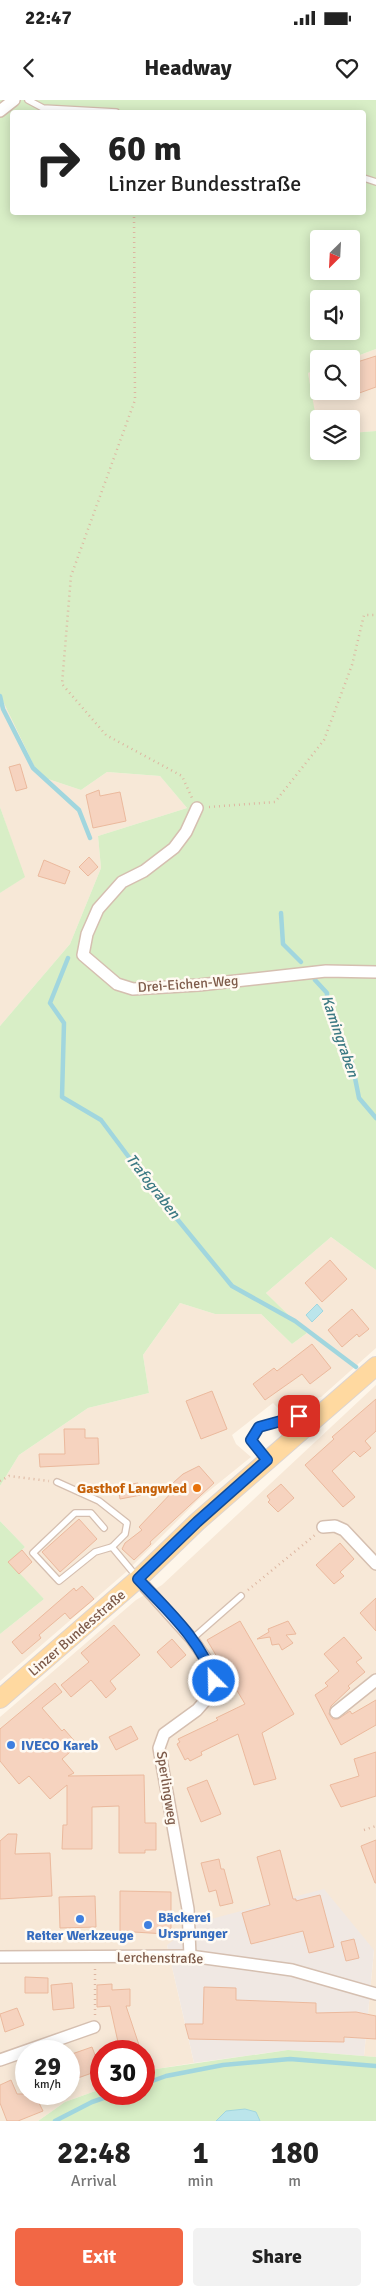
<!DOCTYPE html>
<meta charset="utf-8">
<style>
:root{--surface:#fff;--page:#f2f2f2;--text:#222;--muted:#767676;--accent:#f26745}
body{margin:0;font-family:Signika,sans-serif;background:var(--page);color:var(--text);height:100vh;display:flex;flex-direction:column;font-size:19px;white-space:nowrap}
*{box-sizing:border-box;margin:0}
p{font-size:16px;color:var(--muted)}
.icon{flex:none;width:28px;height:28px;fill:none;stroke:currentColor;stroke-width:2;stroke-linecap:round;stroke-linejoin:round}
.map{position:relative;height:2021px;overflow:hidden}
.drawer{display:flex;flex-direction:column;background:var(--surface);flex:1}
.drawer>*{flex:none}
.top-card{position:absolute;left:10px;top:10px;width:356px;height:105px;border-radius:5px;box-shadow:0 2px 12px #0003;background:#fff;color:var(--text);overflow:hidden}
.needle{width:32px;rotate:204deg}
.tools{position:absolute;left:310px;top:130px;display:grid;gap:10px}
.tools a{display:grid;place-items:center;width:50px;height:50px;border-radius:5px;background:var(--surface);box-shadow:0 2px 12px #0003;font-size:25px}
.speed{position:absolute;left:15px;top:1940px;display:flex;gap:10px;font-size:25px;font-weight:700;text-align:center}
.speed>*{display:grid;place-content:center;width:65px;height:65px;border-radius:50%;background:var(--surface);box-shadow:0 2px 12px #0003;line-height:1}
.speed small{font-size:12px;font-weight:400}
.speed .limit{border:8px solid #d22;background:#fff;color:#111}
.pin{position:absolute;display:grid;place-items:center;width:42px;height:42px;color:#fff;margin:-21px;border-radius:10px;box-shadow:0 2px 8px #0006}
.me{position:absolute;width:55px;margin:-28px;rotate:337deg;stroke-linejoin:round;filter:drop-shadow(0 0 4px #0008)}
.turn{display:flex;align-items:center;gap:18px;height:105px;padding:0 15px;font-size:22px}
.turn .icon{width:65px;height:65px;stroke-width:2.5}
.turn b{display:block;font-size:35px;line-height:42px}
.eta{display:flex;justify-content:space-evenly;align-items:center;height:85px;text-align:center}
.eta b{font-size:30px;font-weight:800;line-height:35px}
.action{display:flex;gap:10px;margin-top:auto;padding:10px 15px}
.action a{flex:1;height:58px;border-radius:5px;background:var(--accent);color:#fff;font-size:20px;font-weight:800;line-height:58px;text-align:center}
.action a+a{background:var(--page);color:var(--text)}
.status{display:flex;justify-content:space-between;align-items:center;height:35px;padding:0 25px;background:var(--surface);direction:ltr}
.status svg{height:14px;fill:currentColor}
header{display:flex;justify-content:space-between;align-items:center;height:65px;padding:0 15px;background:var(--surface);font-size:22px;font-weight:800}
.map>svg:first-child{display:block}
.residential{fill:#f7e8d7;fill-rule:evenodd}
.industrial{fill:#f0e8e3}
.green{fill:#d8eec6;fill-rule:evenodd}
.water{fill:#bbe5eb;stroke:#a1d6de}
.lines{fill:none;stroke-linecap:round;stroke-linejoin:round}
.stream{stroke:#a1d6de;stroke-width:4.5}
.building{fill:#f6d3bf;stroke:#ebb99d}
.lane-casing{stroke:#d5bfb0;stroke-width:8}
.street-casing{stroke:#d5bfb0;stroke-width:14}
.primary-casing{stroke:#ddd4d0;stroke-width:20}
.path{stroke:#ddb6a1;stroke-width:2.5;stroke-dasharray:1 4;stroke-linecap:butt}
.lane{stroke:#fff;stroke-width:5.5}
.street{stroke:#fff;stroke-width:11}
.primary{stroke:#ffd9a0;stroke-width:18}
.route-casing{stroke:#114b97;stroke-width:12}
.route{stroke:#1a73e8;stroke-width:9}
.food-dot{fill:#e8710a;stroke:#fffaf2;stroke-width:2}
.shop-dot{fill:#3f7fe0;stroke:#fffaf2;stroke-width:2}
.labels{text-anchor:middle;dominant-baseline:central;stroke-width:5;stroke-linejoin:round;paint-order:stroke}
.street-label{font-size:14px;fill:#7d5a49;stroke:#fffaf2}
.food-label{font-size:14px;font-weight:bold;fill:#c56008;stroke:#fffaf2;text-anchor:end}
.shop-label{font-size:14px;font-weight:bold;fill:#366cbe;stroke:#fffaf2;text-anchor:start}
.water-label{font-size:15px;font-style:italic;fill:#3b7983;stroke:#fffaf2}
</style>
<div class="status"><b>22:47</b><svg viewBox="0 0 49 12"><path d="M0 12V9h3v3zM5 12V6h3v6zM10 12V3h3v9zM15 12V0h3v12zM26 1h20v11H26zM47 4h2v5h-2z"/></svg></div>
<header><svg class="icon" aria-label="back" viewBox="0 0 24 24"><path d="M15 5l-7 7 7 7"/></svg>Headway<svg class="icon" aria-label="heart" viewBox="0 0 24 24"><path d="M12 20l-8-8c-3-5 5-10 8-4 3-6 11-1 8 4z"/></svg></header>
<div class="map">
<svg width="376" height="2021" viewBox="0 0 376 2021">
<rect width="100%" height="100%" fill="#fef6ea"/>
<g class="residential">
<path d="M376,249V331L351,333V319H319L318,335L308,273L319,269V291H351V259H349Z"/>
<path d="M0,595L39,676L81,690L107,672L160,676L187,708L98,736L101,768L70,844L0,926V793L24,777L0,707Z"/>
<path d="M331,1137L376,1170V1248L321,1297L303,1302L298,1297L279,1309L273,1303L232,1335L236,1344L251,1357L199,1399L126,1472L0,1581V1534L44,1499L8,1462L25,1447L0,1421V1386L19,1355L88,1308L149,1293L143,1255L180,1203L215,1214H261L292,1244L307,1233L266,1193Z"/>
<path d="M376,1285V1957L364,1956L374,1850L167,1845L194,1963L156,1969L144,1973V1951H101V1989L65,2002L38,2021H0V1617L136,1500L162,1485ZM26,1951H69V1994H26Z"/>
</g>
<path class="industrial" d="M324,1789L374,1850L364,1956L288,1950L194,1963L167,1845L196,1823Z"/>
<g class="green">
<path d="M0,0H376V249L349,259H319V269L308,273L319,335V351H351V333L376,331V1170L331,1137L266,1193L307,1233L292,1244L261,1214H215L180,1203L143,1255L149,1293L88,1308L19,1355L0,1386V926L70,844L101,768L98,736L187,708L160,676L107,672L81,690L39,676L0,595ZM12,12H364V112H12ZM319,139H351V171H319ZM319,199H351V231H319Z"/>
<path d="M0,707L25,777L0,793Z"/>
<path d="M0,1421L25,1447L9,1462L44,1499L0,1534Z"/>
<path d="M288,1950L376,1957V2021H260L256,2012L226,2011L216,2021H38L65,2002L101,1989V1994H144V1973L156,1969Z"/>
</g>
<g class="water">
<path d="M317,1204L323,1211L312,1222L306,1215Z"/>
<path d="M245,2009L256,2012L260,2021H216L226,2011Z"/>
</g>
<g class="lines">
<g class="stream">
<path d="M0,596L3,609L33,668L79,710L90,738"/>
<path d="M281,813L283,844L301,862"/>
<path d="M68,858L50,903L64,923L62,997L101,1020L155,1092L232,1186L295,1221L356,1267"/>
<path d="M315,880L327,893V907L352,963L359,998L376,1018"/>
<path d="M144,1984L166,1976L223,1965L290,1959L376,1966"/>
<path d="M55,2021L92,2002L115,1994"/>
</g>
</g>
<g class="building">
<path d="M376,256V287L351,296V264Z"/>
<path d="M20,664L27,688L16,691L9,667Z"/>
<path d="M99,690L100,696L120,692L126,721L93,728L86,695Z"/>
<path d="M89,757L98,767L88,776L79,767Z"/>
<path d="M44,760L70,771L65,784L38,776Z"/>
<path d="M330,1160L347,1179L322,1202L305,1183Z"/>
<path d="M352,1209L369,1229L359,1237L357,1234L342,1247L328,1230Z"/>
<path d="M312,1244L331,1268L310,1284L302,1274L265,1300L253,1284L274,1268L277,1271Z"/>
<path d="M212,1291L227,1329L201,1339L186,1301Z"/>
<path d="M376,1299V1331L365,1341L371,1348L360,1357L354,1351L332,1371L355,1397L343,1407L305,1365L334,1339L332,1337Z"/>
<path d="M64,1329H85V1338H98L99,1364L40,1367L39,1354H65Z"/>
<path d="M199,1366L214,1383L150,1442L151,1444L134,1460L122,1449L125,1443L142,1430L139,1427L175,1389L164,1391L183,1374Z"/>
<path d="M138,1383L141,1395L120,1399L118,1386Z"/>
<path d="M281,1384L294,1398L278,1412L268,1402L270,1400L267,1396Z"/>
<path d="M79,1419L97,1439L60,1472L42,1452Z"/>
<path d="M340,1443L354,1459L340,1472L344,1476L334,1484L316,1465Z"/>
<path d="M22,1450L32,1462L19,1474L8,1462Z"/>
<path d="M82,1486L94,1499L70,1519L65,1513L39,1535L41,1538L22,1554L12,1542L74,1488L76,1491Z"/>
<path d="M376,1498V1531L360,1513Z"/>
<path d="M240,1521L294,1614L262,1633L276,1679L254,1685L238,1634L201,1652L202,1655L190,1661L188,1658L185,1660L177,1644L180,1642L178,1639L218,1620L216,1618L245,1604L207,1540Z"/>
<path d="M288,1521L296,1534L286,1535L293,1543L282,1550L279,1544L272,1545L270,1537L257,1539L269,1532L268,1529Z"/>
<path d="M114,1525L140,1555L110,1581L116,1589L106,1598L91,1580L71,1597L61,1585L89,1562L81,1553Z"/>
<path d="M344,1537L362,1558L356,1562L365,1572L348,1586L350,1588L331,1606L329,1614L333,1619H338L350,1611L352,1614L376,1600V1625L341,1645L315,1595L328,1586L325,1583L339,1571L324,1554Z"/>
<path d="M172,1539L186,1555L171,1568L157,1552Z"/>
<path d="M55,1583L62,1592L42,1608L62,1631L64,1629L78,1645L62,1659L74,1673L68,1676L144,1675L145,1723H156V1750H145V1753H119V1706L92,1707V1749H62L63,1725H67V1685L50,1699L29,1676L19,1684L0,1661V1629Z"/>
<path d="M131,1626L138,1639L116,1650L109,1637Z"/>
<path d="M376,1652V1696L341,1707L330,1685L359,1676L354,1659Z"/>
<path d="M207,1680L221,1714L201,1722L187,1688Z"/>
<path d="M8,1734H17L15,1754L50,1753L52,1796L0,1799V1741Z"/>
<path d="M376,1740V1783H375L361,1746Z"/>
<path d="M280,1750L293,1799H296V1801L320,1795L334,1847L309,1853L303,1831L251,1844L242,1813L270,1805L257,1757Z"/>
<path d="M219,1759L221,1769H224L233,1803L220,1806L216,1790L209,1792L201,1763Z"/>
<path d="M120,1791L171,1792V1828L166,1834L134,1832L132,1834L120,1835Z"/>
<path d="M95,1796L96,1827L60,1828L59,1797Z"/>
<path d="M354,1839L359,1858L346,1861L341,1842Z"/>
<path d="M25,1877L48,1878V1893H25Z"/>
<path d="M72,1883L74,1908L53,1910L51,1885Z"/>
<path d="M112,1884V1890L130,1889V1906H126L141,1951H120L110,1906L97,1907V1885Z"/>
<path d="M204,1887L236,1888V1900L316,1903V1913L356,1912L376,1916V1939L344,1937V1942L189,1939L185,1924H203Z"/>
<path d="M17,1908L24,1925L5,1932L0,1914Z"/>
<path d="M92,1947L95,1955L101,1953V1965L91,1968L92,1973L75,1979L69,1962V1955Z"/>
<path d="M11,1980L17,1994H59V1996L39,2003L43,2011L18,2021H7L0,2003V1985Z"/>
</g>
<g class="lines">
<g class="lane-casing">
<g id="lane">
<path d="M28,0L43,8L116,12"/>
<path d="M364,78L376,82"/>
<path d="M266,1359L251,1340L259,1327L317,1309"/>
<path d="M57,1382L99,1401L127,1423L125,1434L112,1447L137,1477"/>
<path d="M104,1428L91,1413H75L33,1453L59,1481L95,1452L112,1447"/>
<path d="M192,1539L241,1496"/>
</g>
</g>
<g class="street-casing">
<g id="street">
<path d="M0,11L14,0"/>
<path d="M197,708L186,732L174,748L144,771L122,782L98,809L87,834L83,855L117,884L133,889L199,885L326,871L376,872"/>
<path d="M323,1427L335,1426L344,1430L376,1464"/>
<path d="M138,1479L192,1539L210,1565L214,1581L211,1594L197,1610L164,1634L159,1648L188,1809L190,1856"/>
<path d="M336,1612L376,1580"/>
<path d="M0,1857L190,1856L292,1870L376,1894"/>
<path d="M0,1960L94,1927"/>
</g>
</g>
<g class="primary-casing">
<path id="primary" d="M0,1599L138,1479L197,1422L376,1266"/>
</g>
<g class="path">
<path d="M134,112L135,300L71,476L62,584L106,635L182,676L192,698"/>
<path d="M209,707L275,702L324,640L352,565L364,515H376"/>
<path d="M0,1381L9,1376L49,1381"/>
<path d="M248,1490L315,1435"/>
<path d="M364,1730L376,1726"/>
<path d="M95,1915V1868"/>
</g>
<use href="#lane" class="lane"/>
<use href="#street" class="street"/>
<use href="#primary" class="primary"/>
</g>
<g class="lines">
<g class="route-casing">
<path id="route" d="M214,1581C202,1541 166,1509 138,1479L197,1422L267,1360L251,1340L259,1327L299,1316"/>
</g>
<use href="#route" class="route"/>
</g>
<circle class="food-dot" cx="197" cy="1388" r="5"/>
<g class="shop-dot">
<circle cx="11" cy="1645" r="5"/>
<circle cx="80" cy="1819" r="5"/>
<circle cx="148" cy="1825" r="5"/>
</g>
<g class="labels">
<g class="street-label">
<text transform="translate(188 884) rotate(-4)">Drei-Eichen-Weg</text>
<text transform="translate(77 1533) rotate(-41)">Linzer Bundesstraße</text>
<text transform="translate(167 1688) rotate(81)">Sperlingweg</text>
<text transform="translate(160 1858) rotate(1)">Lerchenstraße</text>
</g>
<g class="food-label">
<text x="187" y="1388">Gasthof Langwied</text>
</g>
<g class="shop-label">
<text x="21" y="1645">IVECO Kareb</text>
<text x="158" y="1817">Bäckerei<tspan x="158" dy="16">Ursprunger</tspan></text>
<text x="80" y="1835" text-anchor="middle">Reiter Werkzeuge</text>
</g>
<g class="water-label">
<text transform="translate(340 936) rotate(71)">Kamingraben</text>
<text transform="translate(153 1086) rotate(52)">Trafograben</text>
</g>
</g>
</svg>
<div class="tools">
<a><svg class="needle" viewBox="-14 -14 28 28"><path d="M0-13l5 13h-10z" fill="#e53935"/><path d="M0 13l5-13h-10z" fill="#767676"/></svg></a>
<a><svg class="icon" aria-label="sound" viewBox="0 0 24 24"><path d="M4 9h4l5-4v14l-5-4H4zM17 9q2 3 0 6"/></svg></a>
<a><svg class="icon" aria-label="search" viewBox="0 0 24 24"><circle cx="10" cy="10" r="6"/><path d="M15 15l6 6"/></svg></a>
<a><svg class="icon" aria-label="layers" viewBox="0 0 24 24"><path d="M12 4l9 5-9 5-9-5zM3 14l9 5 9-5"/></svg></a>
</div>
<div class="speed"><div>29<small>km/h</small></div><div class="limit">30</div></div>
<div class="pin" style="left:299px;top:1316px;background:#d93025"><svg class="icon" aria-label="arrive" viewBox="0 0 24 24"><path d="M6 21V4h12l-3 4 3 4H6"/></svg></div>
<svg class="me" style="left:214px;top:1581px" viewBox="-20 -20 40 40"><circle r="17" fill="#1a73e8" stroke="#fff" stroke-width="3"/><path d="M0-11L8 9 0 5-8 9z" fill="#fff"/></svg>
<div class="top-card">
<div class="turn"><svg class="icon" aria-label="right" viewBox="0 0 24 24"><path d="M7 20v-9h11M14 6l5 5-5 5"/></svg><div><b>60 m</b>Linzer Bundesstraße</div></div>
</div>
</div>
<section class="drawer">
<div class="eta">
<div><b>22:48</b><p>Arrival</p></div>
<div><b>1</b><p>min</p></div>
<div><b>180</b><p>m</p></div>
</div>
<div class="action"><a>Exit</a><a>Share</a></div>
</section>
